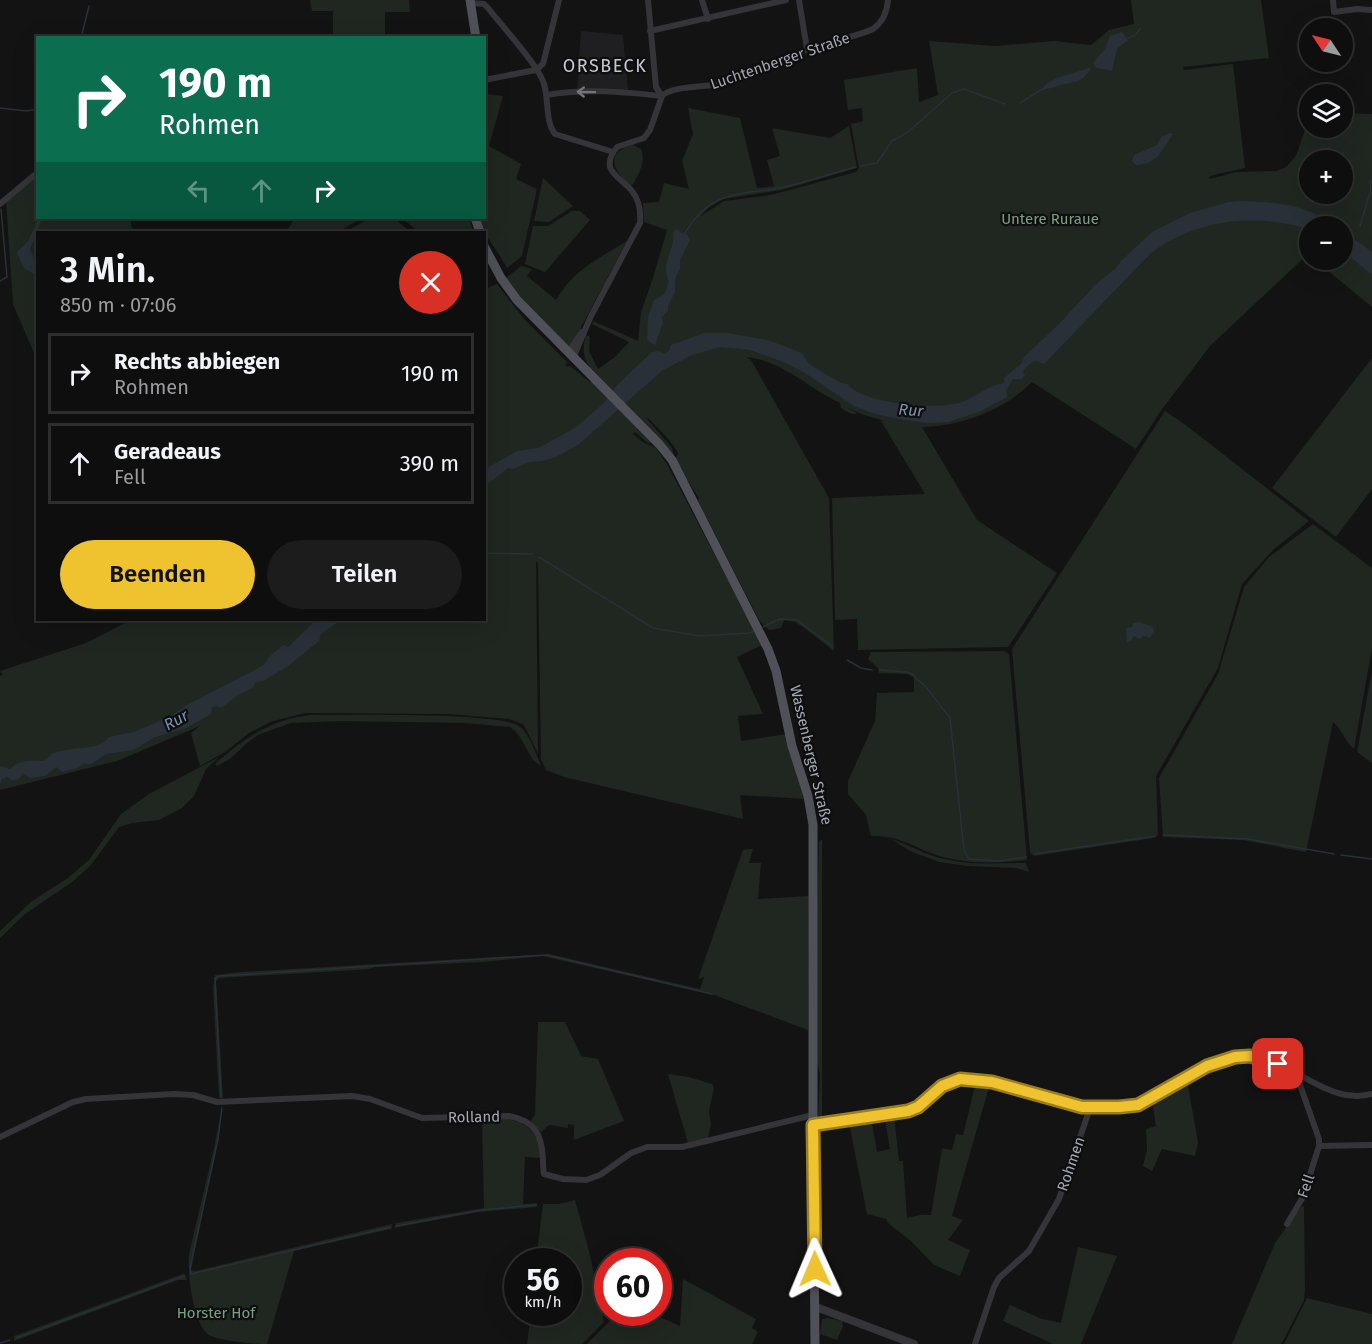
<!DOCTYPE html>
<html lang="de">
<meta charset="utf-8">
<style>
:root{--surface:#0e0e0f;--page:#1c1c1d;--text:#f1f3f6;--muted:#9b9c9e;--line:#2e2e2f;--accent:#efc330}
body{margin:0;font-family:"Fira Sans",sans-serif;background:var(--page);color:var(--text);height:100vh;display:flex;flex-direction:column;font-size:22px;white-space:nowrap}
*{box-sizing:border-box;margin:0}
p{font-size:20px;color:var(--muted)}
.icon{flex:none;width:33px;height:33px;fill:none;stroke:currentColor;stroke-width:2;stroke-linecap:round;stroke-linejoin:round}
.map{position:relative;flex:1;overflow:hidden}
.side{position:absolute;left:36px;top:231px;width:450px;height:390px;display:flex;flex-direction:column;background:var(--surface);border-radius:0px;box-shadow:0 6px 24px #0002,0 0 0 2px var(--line)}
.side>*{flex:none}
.top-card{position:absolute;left:36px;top:36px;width:450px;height:183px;border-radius:0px;box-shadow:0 6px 24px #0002,0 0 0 2px var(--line);background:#0b6e4f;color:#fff;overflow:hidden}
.needle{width:39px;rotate:305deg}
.tools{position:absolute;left:1299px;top:18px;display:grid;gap:12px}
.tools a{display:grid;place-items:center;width:54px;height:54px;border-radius:50%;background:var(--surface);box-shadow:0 6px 24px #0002,0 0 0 2px var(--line);font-size:30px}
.speed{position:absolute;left:504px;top:1248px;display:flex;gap:12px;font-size:30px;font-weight:700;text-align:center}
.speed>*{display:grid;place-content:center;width:78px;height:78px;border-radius:50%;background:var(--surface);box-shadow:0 6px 24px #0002,0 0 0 2px var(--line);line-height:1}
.speed small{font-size:15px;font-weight:400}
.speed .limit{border:9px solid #d22;background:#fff;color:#111}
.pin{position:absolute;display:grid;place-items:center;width:51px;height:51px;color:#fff;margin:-26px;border-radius:12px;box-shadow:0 3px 9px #0006}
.me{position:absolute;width:66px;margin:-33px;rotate:359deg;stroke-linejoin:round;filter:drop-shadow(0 0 4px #0008)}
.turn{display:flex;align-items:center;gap:21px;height:126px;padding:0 24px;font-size:27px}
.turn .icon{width:78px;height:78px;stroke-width:2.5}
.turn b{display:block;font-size:42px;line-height:51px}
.lanes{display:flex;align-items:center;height:57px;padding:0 24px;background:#0003;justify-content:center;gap:30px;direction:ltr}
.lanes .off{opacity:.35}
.round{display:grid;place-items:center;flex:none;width:63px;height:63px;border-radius:32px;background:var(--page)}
.headline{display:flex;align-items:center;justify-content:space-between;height:102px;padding:0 24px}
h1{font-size:36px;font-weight:600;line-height:45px}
.action{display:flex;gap:12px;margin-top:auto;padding:12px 24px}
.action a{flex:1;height:69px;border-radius:36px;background:var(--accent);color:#111;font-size:24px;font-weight:600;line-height:69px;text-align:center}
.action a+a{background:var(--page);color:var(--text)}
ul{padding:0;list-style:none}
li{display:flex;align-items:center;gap:18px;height:81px;margin:0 12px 9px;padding:0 12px;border:3px solid var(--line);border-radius:0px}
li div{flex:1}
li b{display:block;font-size:22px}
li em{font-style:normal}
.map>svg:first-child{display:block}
.built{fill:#1f1f21}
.green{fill:#1f2720;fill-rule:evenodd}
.water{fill:#293038}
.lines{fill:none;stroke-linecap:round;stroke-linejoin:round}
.stream{stroke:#293038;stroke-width:1.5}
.minor{stroke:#343439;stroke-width:6}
.tertiary{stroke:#343439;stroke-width:8}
.primary{stroke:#505158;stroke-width:9}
.oneway{stroke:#72747d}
.route-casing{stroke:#9b7f1f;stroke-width:15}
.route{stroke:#efc330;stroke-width:10}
.labels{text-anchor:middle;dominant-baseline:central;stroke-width:4.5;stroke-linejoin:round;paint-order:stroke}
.street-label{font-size:15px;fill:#a4a8b5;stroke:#0e0e0f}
.park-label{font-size:15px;fill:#7ba081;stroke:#0e0e0f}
.water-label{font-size:16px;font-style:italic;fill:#7b92b0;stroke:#0e0e0f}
.quarter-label{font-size:18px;letter-spacing:1.5px;fill:#c5c7d1;stroke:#0e0e0f}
</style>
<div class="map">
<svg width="1372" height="1344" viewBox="0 0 1372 1344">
<rect width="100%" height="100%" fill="#131314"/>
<path class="built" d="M581,31L623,35L628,90H577Z"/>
<g class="green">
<path d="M310,0H409L410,12H385V37H333V11H312Z"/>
<path d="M1131,0H1261L1269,58L1183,67L1184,70L1233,64L1245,168L1213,175L1209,177L1210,179L1236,172L1277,171L1286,167L1296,156L1309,118L1310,128H1342L1343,113L1372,114V307L1315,260H1342V226H1310L1309,253L1210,346L1160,412L1136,449L1032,382C1004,410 962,426 922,427L977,520L1057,573L1008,647L858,650L857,619L835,620L832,498L925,494L881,421H884L861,414L847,407L857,413C852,416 846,411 841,408L840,403C808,388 783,361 746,357L751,360L829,498L834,651L803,627L795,622L784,620L781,628L769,630L759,620L698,501L699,498L675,461L678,453C670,439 659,429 648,418L647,419L672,448L674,456L643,423L637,429L652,443H648L635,432L633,434L644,443L655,447L667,464L762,645L737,657L763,714L738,716L741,741L787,734L806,799L740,795L743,819L564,777L546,770L541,759L538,564L536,561L538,754L526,729L523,724L509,719L448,714L305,713L270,722L249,733L225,752L200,766L191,733L200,726L117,761L0,790V676L3,675L0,671L86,643L131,620H484L485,289L497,284L524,319L568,363L565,365L567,367L570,366L590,382L597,376C584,363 581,352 586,335L590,337L589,351L598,369L615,357L629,342L592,324L593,321L638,341L641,312L652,281L667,230L644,222L643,203L659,202L664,183L689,189L682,161L693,134L688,108L740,118L757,188L774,186L767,160L780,156L772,128L830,138L849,126L857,168L782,190L723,199L708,208L701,216L724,201L771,195L856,172L859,168L858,164L851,124L863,121L862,108L848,110L844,80L917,68L919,102L938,95L929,41L995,46L1054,41L1091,45L1109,30L1134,24ZM1310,160H1342V194H1310Z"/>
<path d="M485,94L503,96L489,146L521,164L516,179L537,189L522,256L507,268C498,251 484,236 479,218H484Z"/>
<path d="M633,145L641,149C646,161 639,174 633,184L630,185C613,170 604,153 633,145Z"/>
<path d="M37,175L38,218H130L132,228L139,232H38L37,360L13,304L6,201Z"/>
<path d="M543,178L573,206L549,222L534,221Z"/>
<path d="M572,211H580L590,220L545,272L525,264L533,226H548Z"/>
<path d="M295,218H362L338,232H286Z"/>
<path d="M370,218H393L411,232H345Z"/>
<path d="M402,218H470L473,232H419Z"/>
<path d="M627,241L572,344L569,346L565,345L518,296L506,278L521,266L532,269L527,276L556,300C574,269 598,259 627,241Z"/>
<path d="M1372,358V489L1336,537L1272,488Z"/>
<path d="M1165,411L1187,426L1309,521L1273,550L1242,584L1218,668L1156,776L1158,835L1154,838L1034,856L1030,852L1012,649Z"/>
<path d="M1313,524L1372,568V648L1354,749C1345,742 1342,729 1333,722L1306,852L1243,840L1163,837L1159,778L1218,674L1244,587L1269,557Z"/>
<path d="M1004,651L1009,654L1027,860C1000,863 973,864 947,858C918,851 903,835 871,836L866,815L848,794V781L875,721L877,693L914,692V678L908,674L879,673L878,668L868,659L871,652Z"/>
<path d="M1371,676H1372V763L1357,752Z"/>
<path d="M309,715C340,715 501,712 519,726C530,734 536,754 541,766L533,760L518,734L510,727L465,723L342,721L291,723L258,735L247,743L230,759L217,766L215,764C245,738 268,721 309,715Z"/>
<path d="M219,757L206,769L194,796L182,808L159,820L132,823L119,827L90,866L72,882L25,914L0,938V931L32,901L68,878L89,860L121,814L149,794Z"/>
<path d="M822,839V1117L909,1106L920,1101L911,1108L822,1121L818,1117L820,1075L817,1061L816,946L819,842Z"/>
<path d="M891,839C908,844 923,854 940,858C969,866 996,863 1026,863L1029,872L1016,868L967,866L939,862L910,851Z"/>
<path d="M748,849H753L749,863H761L758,899L809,896L808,1030L714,995L542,956L482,962L374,967L370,969L220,978L216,981L223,1099L219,1098L213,988L215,975L241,972L549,954L700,989L704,977L698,979L743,850Z"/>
<path d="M538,1022H565L581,1056L598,1059L624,1121L574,1140V1125L568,1124V1128L549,1125L541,1132L531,1121L535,1115Z"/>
<path d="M668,1074L689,1077L712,1084L714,1088L709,1111L711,1124L708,1138L688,1143Z"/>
<path d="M1187,1081L1198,1142L1195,1156L1162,1149L1152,1171L1143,1166L1147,1150L1146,1129L1156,1126L1152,1101Z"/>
<path d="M975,1086L989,1087L952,1216L963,1220L948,1240L970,1250L960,1276L934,1265L911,1241L888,1223L886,1219L867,1214L849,1123L871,1118L877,1152L890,1149L884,1115L894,1116L899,1161H903L907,1218L920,1215H931L942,1148L952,1150L956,1134L963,1135Z"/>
<path d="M222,1105L216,1148L191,1270L196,1271L392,1224L391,1229L294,1251L267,1344C253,1344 223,1341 211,1336C193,1329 187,1271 189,1254L214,1148Z"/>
<path d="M504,1118C531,1124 536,1131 543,1158L525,1157L523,1204L537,1203V1207L478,1212L394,1228L396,1223L484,1208L482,1120Z"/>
<path d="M575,1200L590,1255L604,1322L582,1344H527L531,1313L568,1312V1262L536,1261L543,1204H559Z"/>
<path d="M1304,1206L1305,1290L1304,1300L1284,1339L1281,1344H1232L1275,1243L1301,1207Z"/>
<path d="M1078,1247L1117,1256L1081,1344H1053L1003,1321L1010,1305L1042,1319L1061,1323Z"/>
<path d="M183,1274H185L187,1280H178L14,1341V1336Z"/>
<path d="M683,1279L756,1319L752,1328L758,1332L752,1344H587L618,1313H651L680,1326Z"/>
<path d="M1307,1298L1372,1314V1344H1284Z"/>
<path d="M828,1318L842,1321L843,1326L837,1340L820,1334L822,1319Z"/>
</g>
<g class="water">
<path d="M1122,32L1128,40L1117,49L1112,71L1097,68L1093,63L1105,49L1110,36Z"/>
<path d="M1090,67V70C1078,86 1075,80 1058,86C1053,87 1049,89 1043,90V87C1055,75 1074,75 1090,67Z"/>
<path d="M1170,133L1173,134C1161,151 1158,164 1136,165L1132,161L1134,155L1157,145L1161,137Z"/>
<path d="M1242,201C1283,203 1302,204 1338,226H1310L1309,229C1255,213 1196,219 1150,254L1049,359L1044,364L1037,361L1032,362L1023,371L1025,375L1022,379H1013L1006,390L1007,397L979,412L948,422L930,423L904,420L875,414L854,406L805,373L786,363L750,350L720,347L692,355L663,370L578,445L556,457L543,461L530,462L513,469L508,468L485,486V469L517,451L538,448L575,428L604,403L617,385L652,352L658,351L664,354L669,351L671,345L704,333H727L768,340L802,353L809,364L841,383L847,384C864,404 937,411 962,402C976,397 989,385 1004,383V378L1022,363L1024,357L1058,325L1097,283L1116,268L1121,261L1152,232L1190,213L1228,202Z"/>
<path d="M39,218H42L30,249L37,265V275L25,269L17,254L18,251L28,241Z"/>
<path d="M676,229L681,233L687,234L690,240L680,260V268L675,280V292L668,306V311L662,317L663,323L655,345L647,340L648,317L654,300C668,293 664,294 669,281C659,265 676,249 673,233Z"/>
<path d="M1342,230L1372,252V275L1343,251Z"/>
<path d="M316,620H346L344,622L339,621L321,634L319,641L288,666L265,680L255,683L253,688L238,695L221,708L217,706L212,707L211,714L186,728L153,738L134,750L106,754L90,765L84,763L78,768L62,772L56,767L45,776L30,778L23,773L20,778L13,781L7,777L2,779L0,784V766L10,769C19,760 31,760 43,761C47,759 50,754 54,753C70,746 99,752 109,737L134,732L169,717L187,705L264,665L269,657L283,645L288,647Z"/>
<path d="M1140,622L1153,627L1154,631L1150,638L1144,636L1140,639L1134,636L1131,641L1127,642L1126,628L1132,627L1133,623Z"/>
</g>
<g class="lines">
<g class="stream">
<path d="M81,38L89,6"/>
<path d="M1128,38L1135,35L1141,28"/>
<path d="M1020,103L1044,88"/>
<path d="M0,108L26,111L38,109"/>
<path d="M861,166L877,163L892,141L908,132L952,93L964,89L1005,104"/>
<path d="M1360,226L1371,189L1370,181"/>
<path d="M685,233C710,191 737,195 779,188C805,183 830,174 855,167"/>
<path d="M0,281L7,277L1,209"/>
<path d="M484,553L533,554"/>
<path d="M539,557L653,628L700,636L749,633L756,630"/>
<path d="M763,627L779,619L797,620L832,646"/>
<path d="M847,660L861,668L872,670"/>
<path d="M880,670L906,672L912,674L927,688L950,718L964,850L969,859L998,861L1026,857"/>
<path d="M1163,835L1248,839L1334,854"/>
<path d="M1034,854L1155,836"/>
<path d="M1341,855L1372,859"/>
<path d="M221,1097L215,978L219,976L547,955L712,994"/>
<path d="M222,1108L218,1139L190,1268L191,1274L391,1227"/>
<path d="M396,1226L482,1210L536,1205"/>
<path d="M16,1338L184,1276"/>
<path d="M0,1343L10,1340"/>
</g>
<g class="minor">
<path d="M648,0L656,87L662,96"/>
<path d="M702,0L708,19"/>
<path d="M799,0L807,49"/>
<path d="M1333,0L1334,12L1357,9L1372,10"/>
<path d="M471,3L484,4L488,8C501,25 539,66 544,84C549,100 545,121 555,134L613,152"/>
<path d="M650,31L786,0"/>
<path d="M536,70L543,64L559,0"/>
<path d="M484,80L536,70"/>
<path d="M547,95C584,88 624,92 662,96C671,86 705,87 720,84C752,77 781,59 811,48C831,40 854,38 873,29C883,22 887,12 888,0"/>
<path d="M0,204L38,172"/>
<path d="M568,353L582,332"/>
<path d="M573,358L591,316L640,223C641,212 639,200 632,191C620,176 598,171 617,147L644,138L650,130L662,96"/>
<path d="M1301,1076L1299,1082L1319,1139V1146L1372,1145"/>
<path d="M813,1125L907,1111C926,1104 937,1083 957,1080C993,1073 1045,1100 1081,1107C1095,1110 1122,1108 1136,1105C1144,1103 1153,1096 1160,1092C1186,1077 1217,1055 1248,1056C1292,1058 1325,1106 1372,1094"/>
<path d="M0,1137L73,1102L86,1099L174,1094L193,1095L217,1102L352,1096L370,1099L422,1118L509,1116C535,1121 542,1134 543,1160C543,1165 543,1169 544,1174L563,1179L586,1180L600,1175L631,1153L647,1147H682L813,1115"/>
<path d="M1287,1224L1303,1197L1319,1146"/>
<path d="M975,1344L994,1287L999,1278L1029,1251L1059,1199L1090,1108"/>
</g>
<path class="tertiary" d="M816,1307L914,1344"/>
<g class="primary">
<path d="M470,0L476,38"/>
<path d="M475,218L480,232"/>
<path d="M484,246L501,278L517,300L659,444L672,460L768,649L776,671L792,746L808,796L813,825V1125L815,1344"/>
</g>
</g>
<defs><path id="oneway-shaft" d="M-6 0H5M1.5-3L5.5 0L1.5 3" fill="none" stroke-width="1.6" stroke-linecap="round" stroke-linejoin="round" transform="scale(1.5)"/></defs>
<use class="oneway" href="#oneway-shaft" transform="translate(586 92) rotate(-179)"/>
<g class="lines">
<g class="route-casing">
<path id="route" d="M815,1269L813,1125L908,1111L918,1107L942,1086L960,1079L992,1082L1082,1107H1119L1138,1105L1207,1066L1235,1057L1250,1056L1278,1064"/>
</g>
<use href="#route" class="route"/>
</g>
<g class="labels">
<g class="street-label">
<text transform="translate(780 61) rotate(-19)">Luchtenberger Straße</text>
<text transform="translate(811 755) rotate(77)">Wassenberger Straße</text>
<text transform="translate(474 1117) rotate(-1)">Rolland</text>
<text transform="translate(1071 1164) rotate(-71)">Rohmen</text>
<text transform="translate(1306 1186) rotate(-71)">Fell</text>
</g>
<g class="park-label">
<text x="1050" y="219">Untere Ruraue</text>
<text x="216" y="1313">Horster Hof</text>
</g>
<g class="water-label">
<text transform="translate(911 410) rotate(5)">Rur</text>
<text transform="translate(176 720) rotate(-29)">Rur</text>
</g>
<g class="quarter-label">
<text x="605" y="66">ORSBECK</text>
</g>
</g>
</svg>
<div class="tools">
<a><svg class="needle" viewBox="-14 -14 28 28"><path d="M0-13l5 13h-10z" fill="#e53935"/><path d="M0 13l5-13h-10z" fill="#9b9c9e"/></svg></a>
<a><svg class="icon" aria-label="layers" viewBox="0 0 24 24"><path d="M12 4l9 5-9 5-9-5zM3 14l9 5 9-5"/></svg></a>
<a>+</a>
<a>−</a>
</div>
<div class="speed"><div>56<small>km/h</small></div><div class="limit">60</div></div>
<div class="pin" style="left:1278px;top:1064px;background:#d93025"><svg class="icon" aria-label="arrive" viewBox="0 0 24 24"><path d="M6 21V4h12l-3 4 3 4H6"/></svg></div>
<svg class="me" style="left:815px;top:1269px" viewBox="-20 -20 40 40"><path d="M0-17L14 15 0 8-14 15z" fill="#efc330" stroke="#fff" stroke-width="4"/></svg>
<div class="top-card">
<div class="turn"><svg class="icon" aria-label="right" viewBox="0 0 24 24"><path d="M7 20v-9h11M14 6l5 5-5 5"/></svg><div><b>190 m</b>Rohmen</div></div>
<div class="lanes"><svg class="icon off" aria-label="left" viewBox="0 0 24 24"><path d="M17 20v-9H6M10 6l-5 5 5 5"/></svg><svg class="icon off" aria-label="ahead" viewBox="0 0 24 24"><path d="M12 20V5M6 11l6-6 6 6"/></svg><svg class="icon" aria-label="right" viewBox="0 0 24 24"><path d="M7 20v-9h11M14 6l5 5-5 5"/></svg></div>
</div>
<section class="side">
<div class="headline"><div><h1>3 Min.</h1><p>850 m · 07:06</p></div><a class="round" style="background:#d93025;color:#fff"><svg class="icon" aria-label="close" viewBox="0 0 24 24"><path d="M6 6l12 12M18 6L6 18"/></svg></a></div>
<ul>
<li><svg class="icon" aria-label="right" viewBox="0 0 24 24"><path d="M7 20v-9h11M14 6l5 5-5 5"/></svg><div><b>Rechts abbiegen</b><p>Rohmen</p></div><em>190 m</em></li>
<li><svg class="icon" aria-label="ahead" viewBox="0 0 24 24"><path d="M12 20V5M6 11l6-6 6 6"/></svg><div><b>Geradeaus</b><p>Fell</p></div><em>390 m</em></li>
</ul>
<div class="action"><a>Beenden</a><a>Teilen</a></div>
</section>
</div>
